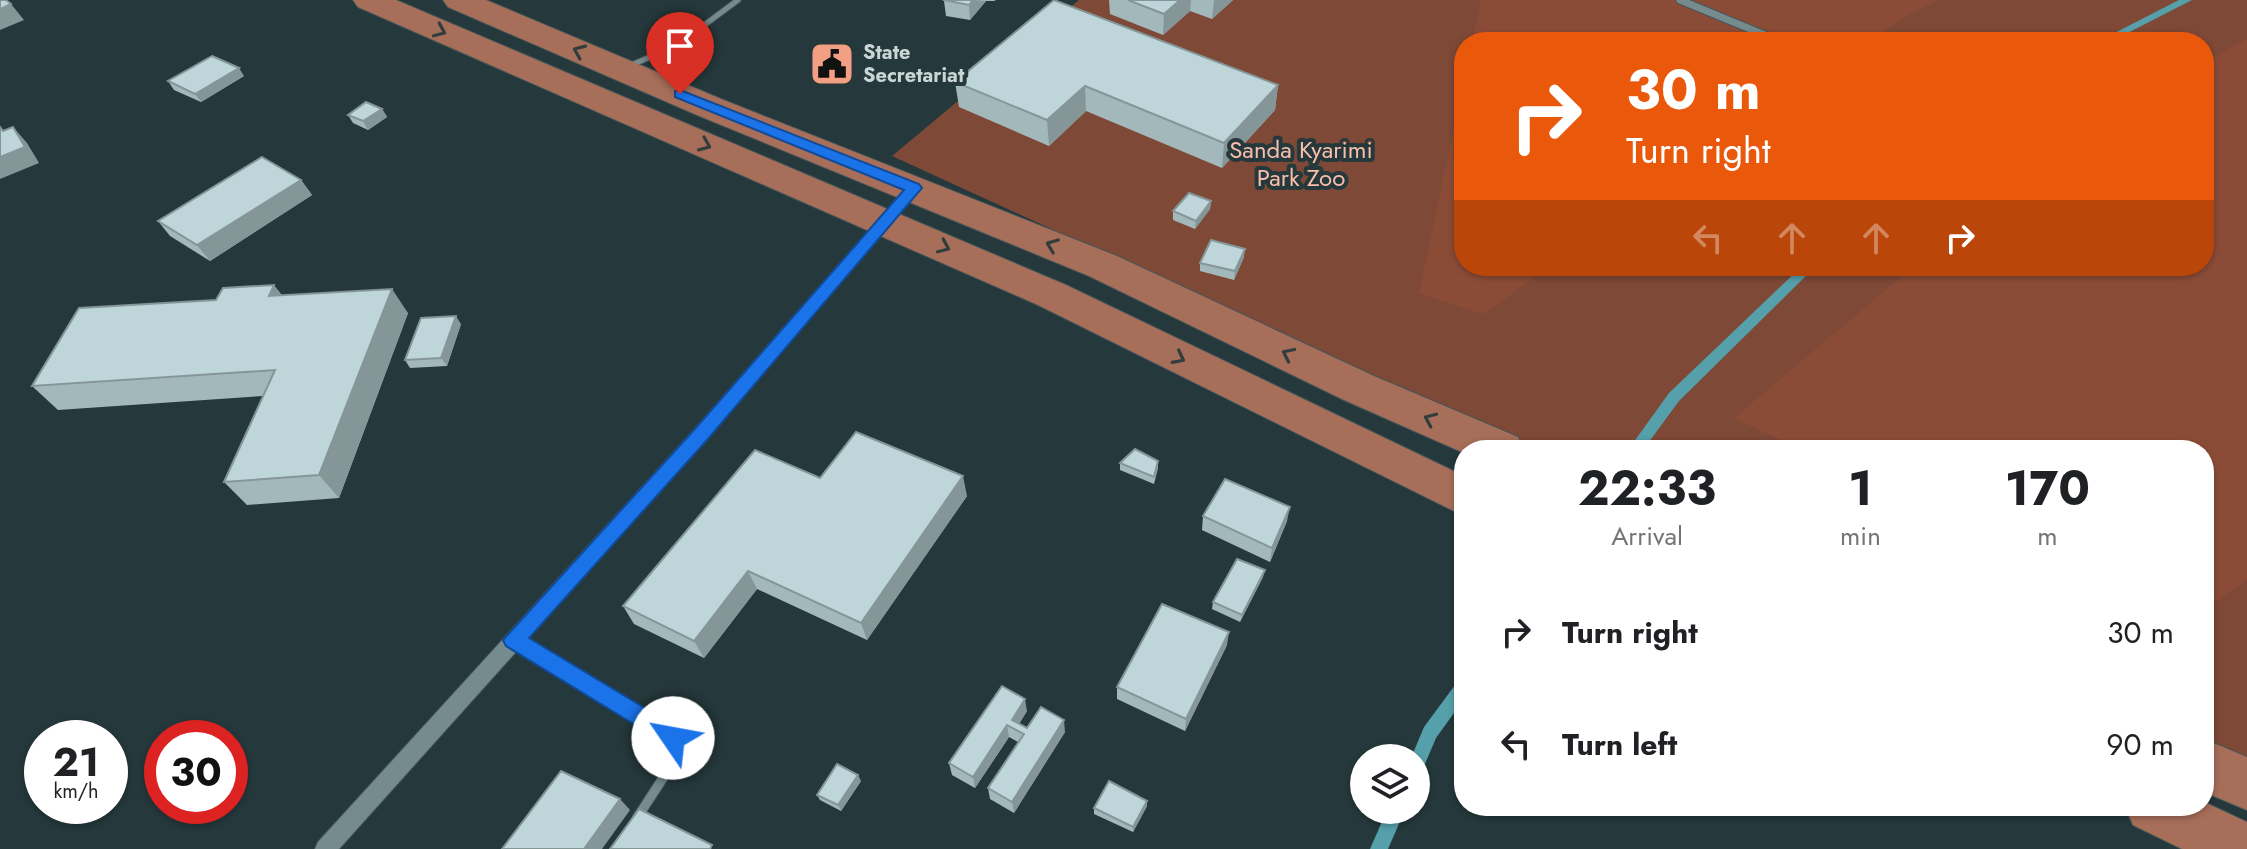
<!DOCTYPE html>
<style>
:root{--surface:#fff;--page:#f2f2f2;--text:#202124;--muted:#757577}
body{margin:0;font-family:Jost,sans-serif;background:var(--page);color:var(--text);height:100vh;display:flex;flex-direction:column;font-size:30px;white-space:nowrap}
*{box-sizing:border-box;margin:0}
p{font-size:26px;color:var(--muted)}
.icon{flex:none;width:44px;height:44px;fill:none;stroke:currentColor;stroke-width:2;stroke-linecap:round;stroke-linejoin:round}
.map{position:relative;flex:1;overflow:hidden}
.drawer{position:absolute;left:1454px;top:440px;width:760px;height:376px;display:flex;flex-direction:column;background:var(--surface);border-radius:32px;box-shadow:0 2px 6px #0004}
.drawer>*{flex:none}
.guide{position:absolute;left:1454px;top:32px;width:760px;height:244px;border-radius:32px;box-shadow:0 2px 6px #0004;background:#ea580c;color:#fff;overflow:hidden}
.tools{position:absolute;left:1350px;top:744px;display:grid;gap:16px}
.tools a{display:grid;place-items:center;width:80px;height:80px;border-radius:50%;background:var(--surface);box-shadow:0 2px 6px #0004;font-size:40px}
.speed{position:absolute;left:24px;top:720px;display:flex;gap:16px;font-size:40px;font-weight:700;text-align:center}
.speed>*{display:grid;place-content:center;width:104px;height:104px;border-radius:50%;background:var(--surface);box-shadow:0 2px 6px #0004;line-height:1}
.speed small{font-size:20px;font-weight:400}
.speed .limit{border:12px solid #d22;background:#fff;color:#111}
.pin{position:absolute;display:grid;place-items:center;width:68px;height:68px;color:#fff;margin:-82px -34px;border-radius:50% 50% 50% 0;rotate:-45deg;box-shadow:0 0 8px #0007}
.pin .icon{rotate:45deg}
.me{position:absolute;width:88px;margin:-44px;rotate:303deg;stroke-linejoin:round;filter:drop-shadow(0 0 6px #0008)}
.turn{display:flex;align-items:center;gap:28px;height:168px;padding:0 40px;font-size:36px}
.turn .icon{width:104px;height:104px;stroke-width:2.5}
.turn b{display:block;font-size:56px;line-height:68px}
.lanes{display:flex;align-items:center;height:76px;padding:0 40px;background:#0003;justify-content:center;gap:40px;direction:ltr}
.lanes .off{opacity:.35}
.eta{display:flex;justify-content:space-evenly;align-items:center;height:136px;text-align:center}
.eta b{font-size:48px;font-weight:700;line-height:56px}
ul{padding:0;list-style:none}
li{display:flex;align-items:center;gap:24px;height:112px;padding:0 40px}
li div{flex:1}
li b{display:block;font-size:30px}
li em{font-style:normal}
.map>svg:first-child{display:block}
.green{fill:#7e4937;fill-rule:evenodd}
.forest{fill:#8b4c37}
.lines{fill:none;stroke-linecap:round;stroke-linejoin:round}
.stream{fill:#56a0ab;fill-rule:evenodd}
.lane-casing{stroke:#455658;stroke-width:7}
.street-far1-casing{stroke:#455658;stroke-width:9}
.street-casing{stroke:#455658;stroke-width:11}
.secondary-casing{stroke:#455658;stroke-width:2}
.primary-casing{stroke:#455658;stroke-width:2}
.lane{stroke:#758b8e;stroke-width:5}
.street-far1{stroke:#758b8e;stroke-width:7}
.street{stroke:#758b8e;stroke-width:9}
.secondary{fill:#758b8e;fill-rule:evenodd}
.primary{fill:#a76e59;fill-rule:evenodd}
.wall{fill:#a3b8bb}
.shaded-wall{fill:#859698}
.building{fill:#bed6d9;stroke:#859698;stroke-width:2}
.oneway{stroke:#323d3e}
.route{fill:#1a73e8;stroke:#114b97;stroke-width:2}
.labels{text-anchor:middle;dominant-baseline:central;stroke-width:8;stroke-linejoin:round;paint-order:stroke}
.far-poi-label{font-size:20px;font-weight:bold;fill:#cad5d7;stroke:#25383b;text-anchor:start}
.park-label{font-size:24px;fill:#f8beab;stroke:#25383b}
</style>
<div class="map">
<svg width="2247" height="849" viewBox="0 0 2247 849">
<rect width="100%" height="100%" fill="#25383b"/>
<path class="green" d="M1079,0H2247V778L2204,758V450H1533L892,156ZM1464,42H2204V266H1464Z"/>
<g class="forest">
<path d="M1481,0H1939L1908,15L1869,42H1472Z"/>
<path d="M2247,39V581L2204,609V450H1802L1734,418L1914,266H2204V63Z"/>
<path d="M1464,81V266H1551L1483,314L1419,293Z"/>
</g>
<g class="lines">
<g class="stream">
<path d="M2179,0H2192L2110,42H2097Z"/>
<path d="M1802,266H1816L1679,401L1643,450H1628L1669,393Z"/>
<path d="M1464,678V699L1436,738L1422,771L1416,773V758H1411L1424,727L1458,681Z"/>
<path d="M1387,810H1405L1388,849H1370Z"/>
</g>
<g class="lane-casing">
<path id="lane" d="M629,66L676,46L738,0"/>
</g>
<g class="street-far1-casing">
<path id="street-far1" d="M1680,0L1782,42"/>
</g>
<g class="street-casing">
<path id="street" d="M514,640L673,738L676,758L637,818"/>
</g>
<g class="secondary-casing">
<path id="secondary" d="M914,183L919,185V191L706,440L339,849H315L318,842L694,430L909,185Z"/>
</g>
<g class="primary-casing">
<g id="primary">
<path d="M353,0H396L1066,285L1464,476V516L1038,305L358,7Z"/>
<path d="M443,0H486L721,99L1117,256L1374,376L1518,437L1524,450H1464V453L1344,400L1089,276L697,115L448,7Z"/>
<path d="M2204,739L2247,757V810L2204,792Z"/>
<path d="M2204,802L2247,822V849H2182L2133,825L2125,806H2204Z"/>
</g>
</g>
<use href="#lane" class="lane"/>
<use href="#street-far1" class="street-far1"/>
<use href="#street" class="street"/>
<use href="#secondary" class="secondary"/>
<use href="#primary" class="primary"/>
</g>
<g class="wall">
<path d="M942,0H996L994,1H986L970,20L946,16L944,1Z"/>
<path d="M1109,0H1233L1212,19L1190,11L1163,35L1110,14Z"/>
<path d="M244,76L201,102L174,90L168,81Z"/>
<path d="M955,82L1278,85L1275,110L1222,168L1086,111L1049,146L959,107Z"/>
<path d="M382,109L387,117L368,130L353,123L348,115Z"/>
<path d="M301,180L312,195L210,261L170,236L158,221Z"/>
<path d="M1211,201L1210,209L1195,229L1173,220V211Z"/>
<path d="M1244,257L1234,280L1200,271V263Z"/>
<path d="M283,296L408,313L339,498L247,505L224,482L263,396L58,410L32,386Z"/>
<path d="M461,324L447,366L410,368L405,360Z"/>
<path d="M1158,461V468L1154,484L1120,470V463Z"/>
<path d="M820,478L967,496L867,640L757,589L704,658L634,624L623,606Z"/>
<path d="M1203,516L1287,521L1270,562L1202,530Z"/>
<path d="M1263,577L1240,622L1212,609L1213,602Z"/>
<path d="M1227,645L1185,731L1117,699V687Z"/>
<path d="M1027,711L1019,724L1027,728L1065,732L1014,813L990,799L988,788L1018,742L1009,737L975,788L952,775L949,763Z"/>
<path d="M861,781L841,811L820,800L817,795Z"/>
<path d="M1147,801V806L1133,832L1094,814V808Z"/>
</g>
<g class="shaded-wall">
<path d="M973,0L986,1L970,20L969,5Z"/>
<path d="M1180,0H1191L1190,11L1163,35L1164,14Z"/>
<path d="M1214,0H1233L1212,19Z"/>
<path d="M11,4L24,20L0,30V9Z"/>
<path d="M239,68L244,76L201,102L195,94Z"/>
<path d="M1278,85L1275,110L1222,168L1224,143Z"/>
<path d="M1085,86L1086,111L1049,146L1047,120Z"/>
<path d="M382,109L387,117L368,130L363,121Z"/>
<path d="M13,127L27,143L39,163L0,179V157Z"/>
<path d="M301,180L312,195L210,261L197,245Z"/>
<path d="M1211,201L1210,209L1195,229L1196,221Z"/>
<path d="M1245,249L1244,257L1234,280L1235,271Z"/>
<path d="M274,285L293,309L269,296Z"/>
<path d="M392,289L408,313L339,498L319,475Z"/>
<path d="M456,316L461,324L447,366L441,358Z"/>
<path d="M963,476L967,496L867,640L861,623Z"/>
<path d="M1290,507L1287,521L1270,562L1272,548Z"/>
<path d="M1265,570L1263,577L1240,622L1242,615Z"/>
<path d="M748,571L757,589L704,658L694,641Z"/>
<path d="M1229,632L1227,645L1185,731L1186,719Z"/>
<path d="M1025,699L1027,711L1015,730L1012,720Z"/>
<path d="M1064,720L1065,732L1014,813L1012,802Z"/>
<path d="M1007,725L1009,737L975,788L973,777Z"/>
<path d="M858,775L861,781L841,811L838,805Z"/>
<path d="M620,799L630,810L602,849H584Z"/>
<path d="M1147,801V806L1133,832V827Z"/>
</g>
<g class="building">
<path d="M0,0H6L11,4L0,9Z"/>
<path d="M944,0H973L969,5Z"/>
<path d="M1054,0L1278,85L1224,143L1085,86L1047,120L955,82Z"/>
<path d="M1128,0H1180L1164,14Z"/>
<path d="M212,56L239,68L195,94L168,81Z"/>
<path d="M366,102L382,109L363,121L348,115Z"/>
<path d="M0,127L3,131L13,127L25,147L0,157Z"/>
<path d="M262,157L301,180L197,245L158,221Z"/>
<path d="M1189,193L1211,201L1196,221L1173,211Z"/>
<path d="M1211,240L1245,249L1235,271L1200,263Z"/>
<path d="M274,285L269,296L392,289L319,475L224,482L275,370L32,386L79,308L216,300L223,288Z"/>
<path d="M456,316L441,358L405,360L421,318Z"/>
<path d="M856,432L963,476L861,623L748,571L694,641L623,606L755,450L820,478Z"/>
<path d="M1135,449L1158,461L1154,477L1120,463Z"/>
<path d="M1225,479L1290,507L1272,548L1203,516Z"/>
<path d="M1237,559L1265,570L1242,615L1213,602Z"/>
<path d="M1162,604L1229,632L1186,719L1117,687Z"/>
<path d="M1002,686L1025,699L1012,720L1027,728L1041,707L1064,720L1012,802L988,788L1024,734L1007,725L973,777L949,763Z"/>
<path d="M837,764L858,775L838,805L817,795Z"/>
<path d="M561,771L620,799L584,849H502Z"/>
<path d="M1109,781L1147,801L1133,827L1094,808Z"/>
<path d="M639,809L712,845L710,849H610Z"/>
</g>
<defs><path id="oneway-chevron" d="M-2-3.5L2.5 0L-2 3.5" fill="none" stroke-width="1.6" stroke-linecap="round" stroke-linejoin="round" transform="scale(2)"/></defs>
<g class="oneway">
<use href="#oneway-chevron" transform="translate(440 31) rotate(24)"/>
<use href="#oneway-chevron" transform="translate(579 51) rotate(-157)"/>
<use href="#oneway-chevron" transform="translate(705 145) rotate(23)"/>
<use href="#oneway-chevron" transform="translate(1052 245) rotate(-158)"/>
<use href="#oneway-chevron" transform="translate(944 247) rotate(24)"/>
<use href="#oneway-chevron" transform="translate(1288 354) rotate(-154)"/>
<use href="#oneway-chevron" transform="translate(1179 358) rotate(27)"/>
<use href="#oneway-chevron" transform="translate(1430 419) rotate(-156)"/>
</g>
<path class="route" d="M680,90L919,184L922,188L707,440L529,638L681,730L684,738L681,745L673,748L506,646L503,640L694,430L904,190L675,97V91Z"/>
<defs>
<g id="civic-square" transform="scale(2.3)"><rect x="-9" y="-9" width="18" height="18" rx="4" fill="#f39f83" stroke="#25383b"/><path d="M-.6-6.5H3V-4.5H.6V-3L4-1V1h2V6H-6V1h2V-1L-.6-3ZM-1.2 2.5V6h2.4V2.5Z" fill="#111"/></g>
</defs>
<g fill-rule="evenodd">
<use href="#civic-square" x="832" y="64"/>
</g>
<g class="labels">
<g class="far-poi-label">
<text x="863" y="52">State<tspan x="863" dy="23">Secretariat</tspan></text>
</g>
<g class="park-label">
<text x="1301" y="149">Sanda Kyarimi<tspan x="1301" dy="28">Park Zoo</tspan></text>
</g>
</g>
</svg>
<div class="tools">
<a><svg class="icon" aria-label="layers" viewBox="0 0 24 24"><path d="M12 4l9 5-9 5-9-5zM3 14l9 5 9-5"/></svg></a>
</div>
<div class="speed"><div>21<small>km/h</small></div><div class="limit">30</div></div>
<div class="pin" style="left:680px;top:94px;background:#d93025"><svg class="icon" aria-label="arrive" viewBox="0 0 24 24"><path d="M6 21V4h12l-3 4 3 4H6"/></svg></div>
<svg class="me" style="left:673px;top:738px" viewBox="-20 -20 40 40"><circle r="19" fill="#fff"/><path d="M0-13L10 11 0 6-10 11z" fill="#1a73e8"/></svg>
<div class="guide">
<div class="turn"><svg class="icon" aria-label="right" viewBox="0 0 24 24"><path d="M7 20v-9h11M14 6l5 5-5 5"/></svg><div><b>30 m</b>Turn right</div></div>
<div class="lanes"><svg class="icon off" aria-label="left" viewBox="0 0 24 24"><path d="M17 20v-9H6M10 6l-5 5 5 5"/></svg><svg class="icon off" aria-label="ahead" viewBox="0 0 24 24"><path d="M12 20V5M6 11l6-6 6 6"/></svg><svg class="icon off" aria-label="ahead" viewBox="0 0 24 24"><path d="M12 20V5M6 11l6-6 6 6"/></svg><svg class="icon" aria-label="right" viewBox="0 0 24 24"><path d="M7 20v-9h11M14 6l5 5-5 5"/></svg></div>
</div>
<section class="drawer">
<div class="eta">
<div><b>22:33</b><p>Arrival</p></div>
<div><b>1</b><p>min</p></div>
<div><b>170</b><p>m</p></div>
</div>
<ul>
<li><svg class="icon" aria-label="right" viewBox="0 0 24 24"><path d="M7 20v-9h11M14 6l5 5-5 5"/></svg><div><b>Turn right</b></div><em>30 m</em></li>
<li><svg class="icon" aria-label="left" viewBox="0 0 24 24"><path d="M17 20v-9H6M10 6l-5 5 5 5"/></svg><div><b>Turn left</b></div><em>90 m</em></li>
</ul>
</section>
</div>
